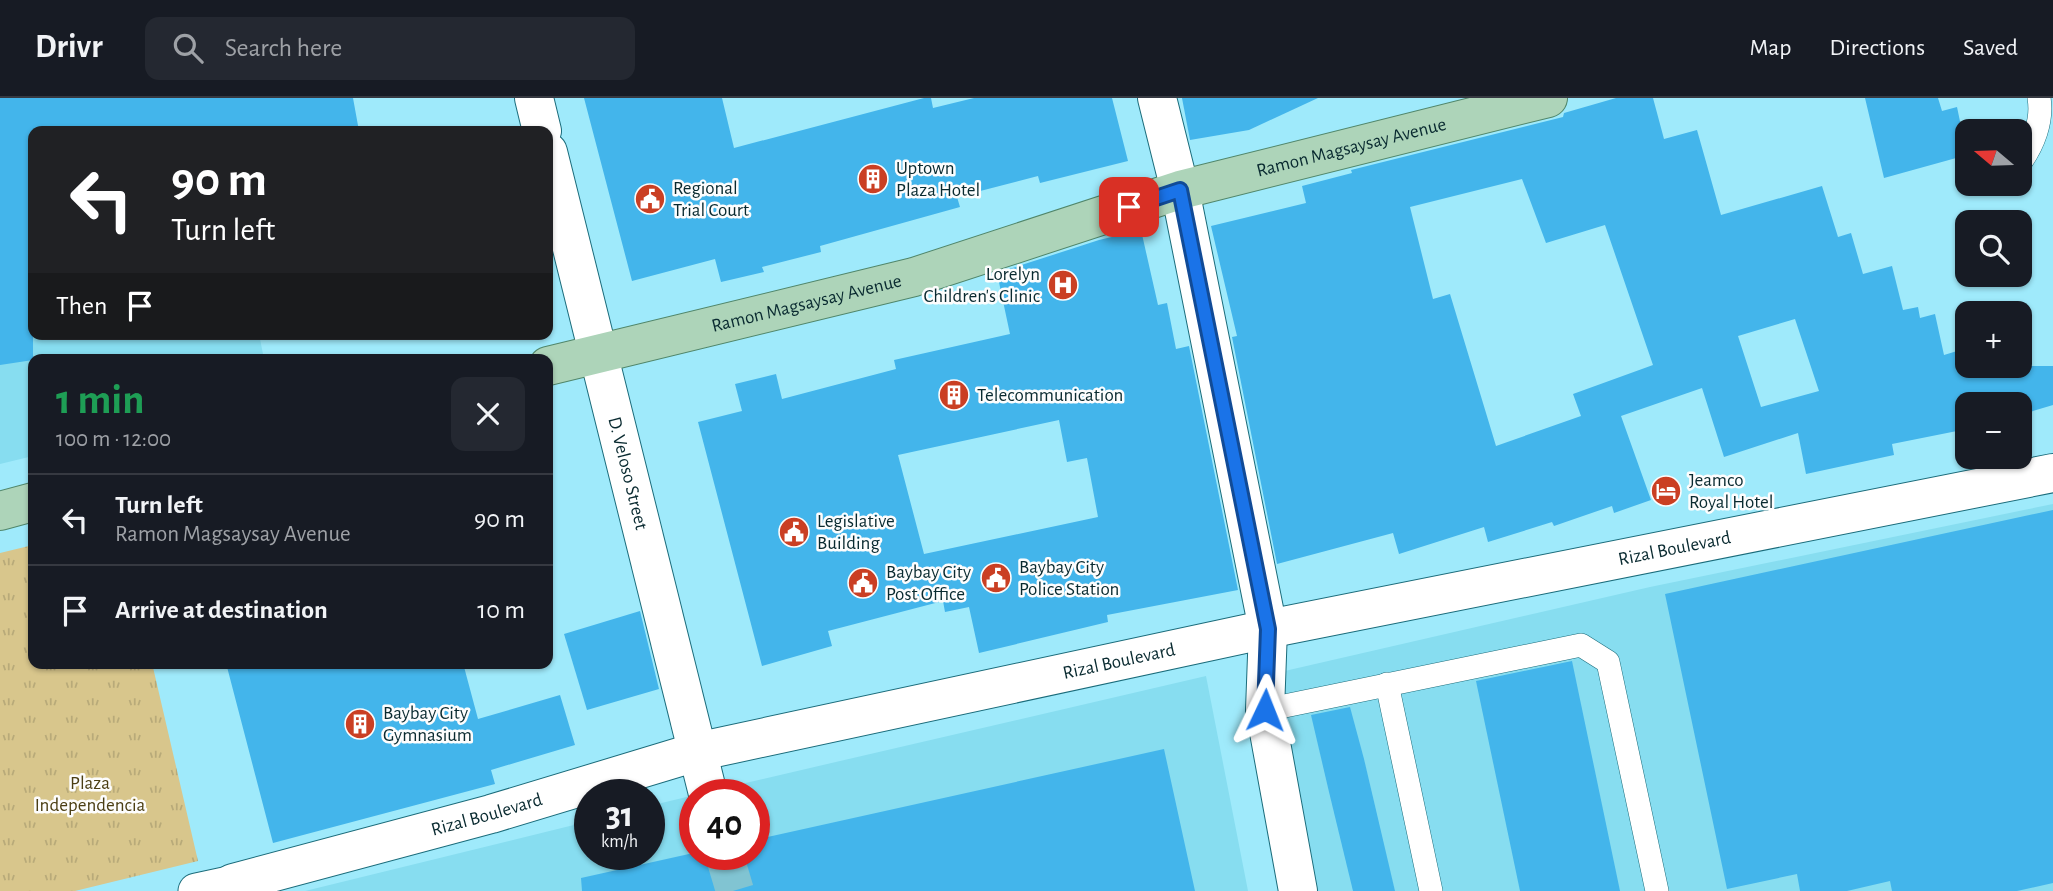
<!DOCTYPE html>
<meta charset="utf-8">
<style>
:root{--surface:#171b24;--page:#242831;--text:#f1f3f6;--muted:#9ea1a6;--line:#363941}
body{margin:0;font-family:"Alegreya Sans",sans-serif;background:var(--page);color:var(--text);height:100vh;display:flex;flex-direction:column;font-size:26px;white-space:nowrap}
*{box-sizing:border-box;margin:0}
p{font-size:23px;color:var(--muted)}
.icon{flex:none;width:38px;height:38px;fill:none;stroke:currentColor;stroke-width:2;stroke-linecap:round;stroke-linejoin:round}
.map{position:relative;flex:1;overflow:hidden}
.panel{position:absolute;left:28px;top:256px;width:525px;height:315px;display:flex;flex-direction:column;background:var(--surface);border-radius:14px;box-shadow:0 2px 5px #0004}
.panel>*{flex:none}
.hud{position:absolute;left:28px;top:28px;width:525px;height:214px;border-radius:14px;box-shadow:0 2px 5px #0004;background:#202124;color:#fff;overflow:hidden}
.needle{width:46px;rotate:289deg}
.buttons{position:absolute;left:1955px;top:21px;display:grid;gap:14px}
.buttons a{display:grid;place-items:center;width:77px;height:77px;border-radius:14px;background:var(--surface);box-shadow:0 2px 5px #0004;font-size:35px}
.speed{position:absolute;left:574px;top:681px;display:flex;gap:14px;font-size:35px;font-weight:700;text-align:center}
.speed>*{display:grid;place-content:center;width:91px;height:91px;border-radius:50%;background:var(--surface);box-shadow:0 2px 5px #0004;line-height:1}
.speed small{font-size:18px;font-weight:400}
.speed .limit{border:10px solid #d22;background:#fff;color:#111}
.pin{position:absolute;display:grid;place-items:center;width:60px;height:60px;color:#fff;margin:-30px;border-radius:14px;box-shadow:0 4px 10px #0006}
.me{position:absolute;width:77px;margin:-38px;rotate:2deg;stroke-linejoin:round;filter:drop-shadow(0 0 5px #0008)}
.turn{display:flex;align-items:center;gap:24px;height:147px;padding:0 28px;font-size:32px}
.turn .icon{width:91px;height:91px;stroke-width:2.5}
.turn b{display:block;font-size:49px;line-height:60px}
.then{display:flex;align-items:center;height:66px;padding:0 28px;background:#0003;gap:14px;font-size:26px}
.round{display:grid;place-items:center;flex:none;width:74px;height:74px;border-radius:14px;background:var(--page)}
.summary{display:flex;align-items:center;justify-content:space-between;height:119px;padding:0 28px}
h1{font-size:42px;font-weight:700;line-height:52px;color:#1e9e55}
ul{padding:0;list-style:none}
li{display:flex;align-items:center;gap:21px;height:91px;padding:0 28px;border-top:2px solid var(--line)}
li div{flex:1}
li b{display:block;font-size:26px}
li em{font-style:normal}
header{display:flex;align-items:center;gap:42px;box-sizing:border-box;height:98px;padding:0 35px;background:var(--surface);border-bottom:2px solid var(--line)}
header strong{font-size:33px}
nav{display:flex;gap:38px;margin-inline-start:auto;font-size:24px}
.search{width:490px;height:63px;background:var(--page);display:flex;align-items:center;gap:18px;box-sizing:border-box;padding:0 24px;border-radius:14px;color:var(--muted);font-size:26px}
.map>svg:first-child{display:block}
.built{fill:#87ddf0}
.grass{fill:url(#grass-tufts)}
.building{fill:#43b5eb;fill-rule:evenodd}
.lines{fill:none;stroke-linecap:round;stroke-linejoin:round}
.minor-tunnel{stroke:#81c4d2;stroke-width:38;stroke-dasharray:38 19;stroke-linecap:butt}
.service-casing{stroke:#1b6c7b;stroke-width:24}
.pedestrian-casing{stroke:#1b6c7b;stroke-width:37}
.minor-casing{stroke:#1b6c7b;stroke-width:40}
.tertiary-casing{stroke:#1b6c7b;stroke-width:40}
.primary-casing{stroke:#50866a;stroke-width:40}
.service{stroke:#fff;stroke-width:23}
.pedestrian{stroke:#fff;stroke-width:35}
.minor{stroke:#fff;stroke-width:38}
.tertiary{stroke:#fff;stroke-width:38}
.primary{stroke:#add4b9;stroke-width:38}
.route-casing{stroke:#114b97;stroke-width:18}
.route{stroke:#1a73e8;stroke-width:12}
.labels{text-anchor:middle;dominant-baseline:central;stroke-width:5;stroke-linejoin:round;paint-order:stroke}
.street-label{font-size:19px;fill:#092a30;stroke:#fdfdfd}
.poi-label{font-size:19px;fill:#092a30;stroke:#fdfdfd;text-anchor:start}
.park-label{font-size:19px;fill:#4b3e13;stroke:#fdfdfd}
</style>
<header>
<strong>Drivr</strong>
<div class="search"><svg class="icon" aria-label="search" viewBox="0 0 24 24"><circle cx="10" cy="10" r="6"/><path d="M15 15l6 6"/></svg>Search here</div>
<nav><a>Map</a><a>Directions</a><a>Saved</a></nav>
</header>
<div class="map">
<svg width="2053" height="793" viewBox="0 0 2053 793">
<defs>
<pattern id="grass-tufts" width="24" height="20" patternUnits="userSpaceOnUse" patternTransform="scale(1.75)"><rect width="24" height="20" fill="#d8c68c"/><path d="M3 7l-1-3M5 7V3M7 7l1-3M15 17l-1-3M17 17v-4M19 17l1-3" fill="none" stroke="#b8aa79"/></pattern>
</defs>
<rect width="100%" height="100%" fill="#9feafb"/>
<g class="built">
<path d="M0,128L13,138L33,134V236H259L264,261H33V358L0,366Z"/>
<path d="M2053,406V793H1316L1276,575L1650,489Z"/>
<path d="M1206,578L1248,793H305L590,723V756H649V708L695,697V756H754V696H698Z"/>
</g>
<path class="grass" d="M33,447V565H152L198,763L75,793H0V455Z"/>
<g class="building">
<path d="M0,0H353L359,33H33V262L0,267Z"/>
<path d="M584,0H722L734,50L924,0H931L933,10L974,0H1112L1128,63L1040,85L1038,78L957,99L960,109L820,148L821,154L762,169L764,174L721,184L715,161L632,183Z"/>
<path d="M1182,0H1318L1249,32L1190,42Z"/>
<path d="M1616,0H1653L1664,41L1697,32L1721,117L1822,88L1838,139L1851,135L1863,176L1892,168L1903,212L1918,209L1920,220L1935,216L1944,257L1967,250V268H2053V307L2020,317V306H1967V331L1892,346L1894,357L1806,376L1798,335L1724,359L1702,290L1621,318L1651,402L1614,415L1612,408L1554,428L1552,424L1488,444L1484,429L1399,456L1393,435L1277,466L1232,239L1237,238L1211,128L1306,105L1302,88L1352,75L1351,72L1563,19L1564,15ZM1522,81L1546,145L1605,127L1653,267L1573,296L1581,318L1496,348L1450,196L1433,201L1410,109ZM1795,221L1819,293L1761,309L1738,238Z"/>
<path d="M1865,0H1938L1942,13L1957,9L1967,57L1884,80Z"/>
<path d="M1141,132L1158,207L1167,205L1176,251L1189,248L1238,492L1107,517L1108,524L979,555L969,509L945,514L943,503L828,533L832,548L762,568L698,324L742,313L735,286L776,276L782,301L896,271L894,262L1010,236L997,175L1099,142ZM1059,322L1067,364L1087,360L1098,419L924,456L898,357Z"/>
<path d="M2053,412V785L2017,793H1892L1890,783L1847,793H1800L1797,776L1727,791L1665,496Z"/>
<path d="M640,513L659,591L587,612L564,536Z"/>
<path d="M1572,563L1620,793H1520L1476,583Z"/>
<path d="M226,565H463L478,621L560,597L575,647L491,672L495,686L273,745Z"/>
<path d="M1350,609L1364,661L1395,793H1353L1329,694L1311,617Z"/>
<path d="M1164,651L1195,793H582L581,780L689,756H754V742Z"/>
</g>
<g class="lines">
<path class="minor-tunnel" d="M724,756L735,793"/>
<g class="service-casing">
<g id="service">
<path d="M2020,65C2033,47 2043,23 2039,0"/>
<path d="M1387,586L1431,793"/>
<path d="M1265,612L1581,547L1608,564L1657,793"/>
</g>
</g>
<g class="pedestrian-casing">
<path id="pedestrian" d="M196,793L233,785"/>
</g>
<g class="minor-casing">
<g id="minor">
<path d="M534,0L542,33"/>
<path id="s1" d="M548,54L708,696"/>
<path id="s2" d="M235,793L233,785L491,716L696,654L1268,531L2053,375"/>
</g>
</g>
<g class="tertiary-casing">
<path id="tertiary" d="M1157,0L1180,92L1268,531L1265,612L1298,793"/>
</g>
<g class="primary-casing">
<g id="primary">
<path id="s3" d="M548,268L914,179L1180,92L1548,0"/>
<path d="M0,413L33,404"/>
</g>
</g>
<use href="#service" class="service"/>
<use href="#pedestrian" class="pedestrian"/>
<use href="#minor" class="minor"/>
<use href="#tertiary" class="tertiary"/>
<use href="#primary" class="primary"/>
</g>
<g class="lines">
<g class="route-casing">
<path id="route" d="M1129,109L1180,92L1268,531L1265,612"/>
</g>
<use href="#route" class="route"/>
</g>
<defs>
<g id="building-disc" transform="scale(1.575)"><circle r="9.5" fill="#ca3f23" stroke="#fdfdfd"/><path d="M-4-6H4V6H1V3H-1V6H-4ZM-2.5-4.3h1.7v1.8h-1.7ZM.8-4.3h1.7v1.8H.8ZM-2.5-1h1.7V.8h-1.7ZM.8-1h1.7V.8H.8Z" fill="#fff"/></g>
<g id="civic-disc" transform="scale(1.575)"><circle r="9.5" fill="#ca3f23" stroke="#fdfdfd"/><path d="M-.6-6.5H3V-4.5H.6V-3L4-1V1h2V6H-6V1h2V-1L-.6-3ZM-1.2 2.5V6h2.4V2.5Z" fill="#fff"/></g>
<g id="hospital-disc" transform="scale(1.575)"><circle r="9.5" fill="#ca3f23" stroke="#fdfdfd"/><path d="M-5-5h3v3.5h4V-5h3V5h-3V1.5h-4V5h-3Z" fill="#fff"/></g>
<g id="hotel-disc" transform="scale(1.575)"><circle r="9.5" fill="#ca3f23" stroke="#fdfdfd"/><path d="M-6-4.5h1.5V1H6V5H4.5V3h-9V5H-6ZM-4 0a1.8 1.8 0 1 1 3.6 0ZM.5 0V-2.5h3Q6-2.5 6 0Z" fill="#fff"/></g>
</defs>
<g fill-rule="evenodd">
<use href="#building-disc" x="873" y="81"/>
<use href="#civic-disc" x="650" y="101"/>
<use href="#hospital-disc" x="1063" y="187"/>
<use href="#building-disc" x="954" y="297"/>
<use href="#hotel-disc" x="1666" y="393"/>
<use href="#civic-disc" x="794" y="434"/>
<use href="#civic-disc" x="996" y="480"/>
<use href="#civic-disc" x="863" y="485"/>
<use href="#building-disc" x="360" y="626"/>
</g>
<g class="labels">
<g class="street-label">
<text stroke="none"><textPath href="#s3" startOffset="833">Ramon Magsaysay Avenue</textPath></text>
<text stroke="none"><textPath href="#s3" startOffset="266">Ramon Magsaysay Avenue</textPath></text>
<text stroke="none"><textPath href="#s1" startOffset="331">D. Veloso Street</textPath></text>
<text stroke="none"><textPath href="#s2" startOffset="1489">Rizal Boulevard</textPath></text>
<text stroke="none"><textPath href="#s2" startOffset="922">Rizal Boulevard</textPath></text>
<text stroke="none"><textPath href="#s2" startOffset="271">Rizal Boulevard</textPath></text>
</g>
<g class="poi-label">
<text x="896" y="70">Uptown<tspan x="896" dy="22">Plaza Hotel</tspan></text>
<text x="673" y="90">Regional<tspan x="673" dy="22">Trial Court</tspan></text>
<text x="1040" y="176" text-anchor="end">Lorelyn<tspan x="1040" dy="22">Children's Clinic</tspan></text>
<text x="977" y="297">Telecommunication</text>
<text x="1689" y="382">Jeamco<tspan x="1689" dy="22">Royal Hotel</tspan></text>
<text x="817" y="423">Legislative<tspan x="817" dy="22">Building</tspan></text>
<text x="1019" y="469">Baybay City<tspan x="1019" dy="22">Police Station</tspan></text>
<text x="886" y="474">Baybay City<tspan x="886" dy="22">Post Office</tspan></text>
<text x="383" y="615">Baybay City<tspan x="383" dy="22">Gymnasium</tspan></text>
</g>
<g class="park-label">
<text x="90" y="685">Plaza<tspan x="90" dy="22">Independencia</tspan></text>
</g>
</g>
</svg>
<div class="buttons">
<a><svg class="needle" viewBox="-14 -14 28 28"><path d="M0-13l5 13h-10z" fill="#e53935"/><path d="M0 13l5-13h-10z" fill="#9ea1a6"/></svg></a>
<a><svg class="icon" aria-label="search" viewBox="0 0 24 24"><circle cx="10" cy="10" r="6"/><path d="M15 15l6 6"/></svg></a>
<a>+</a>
<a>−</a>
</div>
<div class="speed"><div>31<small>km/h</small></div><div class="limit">40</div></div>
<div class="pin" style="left:1129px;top:109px;background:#d93025"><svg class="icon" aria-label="arrive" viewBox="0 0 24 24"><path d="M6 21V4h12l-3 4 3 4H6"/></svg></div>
<svg class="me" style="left:1265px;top:612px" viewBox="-20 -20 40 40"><path d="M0-17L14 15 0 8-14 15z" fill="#1a73e8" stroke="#fff" stroke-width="4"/></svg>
<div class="hud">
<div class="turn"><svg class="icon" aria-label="left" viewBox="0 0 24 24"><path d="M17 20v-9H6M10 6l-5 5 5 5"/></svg><div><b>90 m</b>Turn left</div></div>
<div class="then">Then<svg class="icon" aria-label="arrive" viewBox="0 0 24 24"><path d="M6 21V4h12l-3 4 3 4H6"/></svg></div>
</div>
<section class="panel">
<div class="summary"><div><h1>1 min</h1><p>100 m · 12:00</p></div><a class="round"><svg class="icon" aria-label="close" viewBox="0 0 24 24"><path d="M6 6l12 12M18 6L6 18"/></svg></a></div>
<ul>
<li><svg class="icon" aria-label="left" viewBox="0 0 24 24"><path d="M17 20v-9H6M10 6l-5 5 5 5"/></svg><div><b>Turn left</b><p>Ramon Magsaysay Avenue</p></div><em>90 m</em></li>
<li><svg class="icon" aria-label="arrive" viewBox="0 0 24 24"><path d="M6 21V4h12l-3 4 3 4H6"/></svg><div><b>Arrive at destination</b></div><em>10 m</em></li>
</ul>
</section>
</div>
